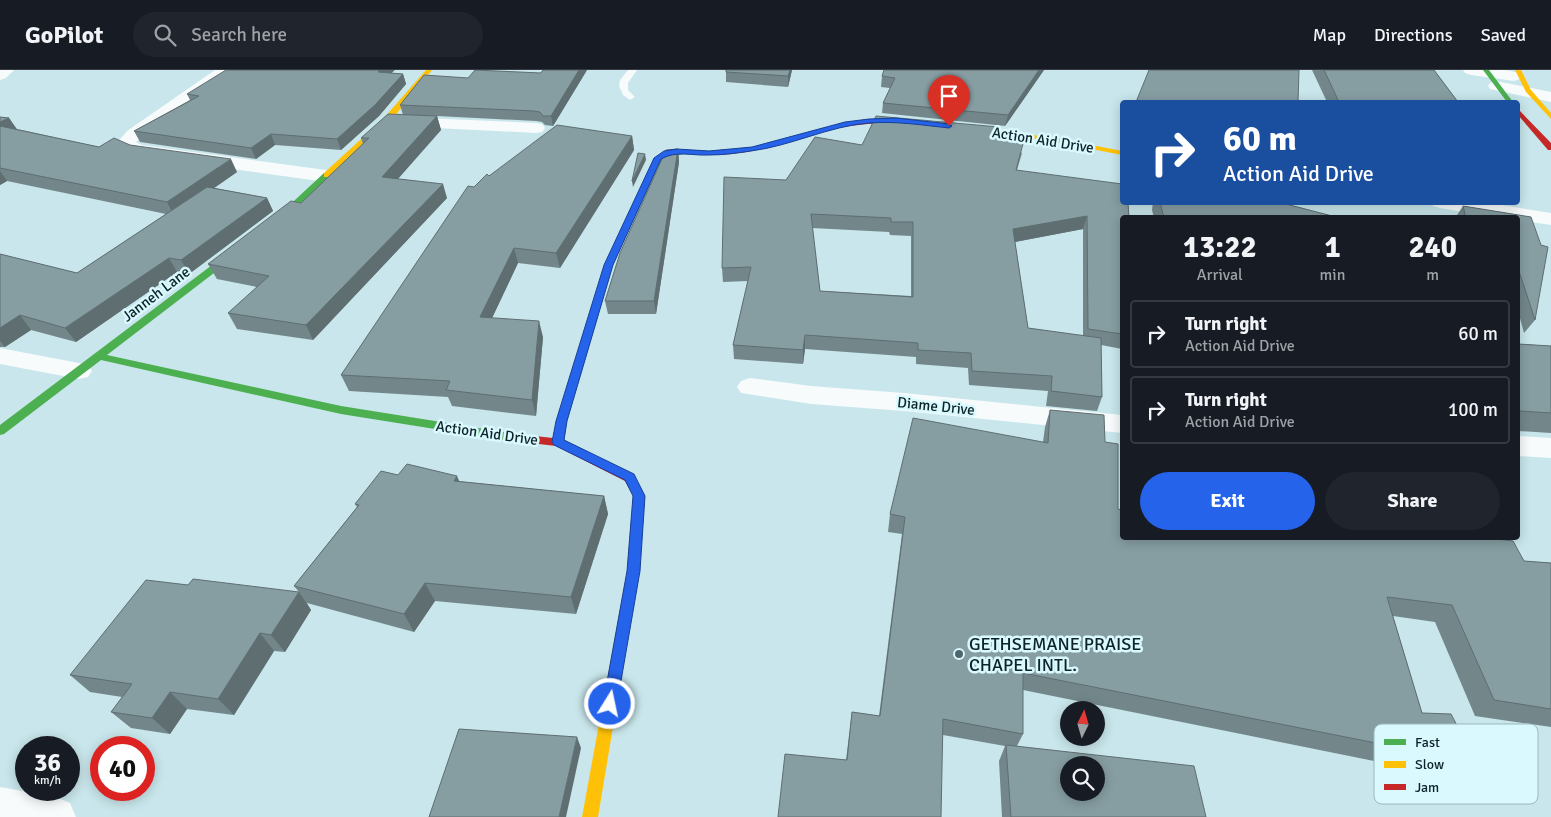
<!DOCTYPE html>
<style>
:root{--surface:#171b24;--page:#20242c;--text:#f1f3f6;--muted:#9ea1a6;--line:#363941;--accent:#2563eb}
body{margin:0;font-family:Signika,sans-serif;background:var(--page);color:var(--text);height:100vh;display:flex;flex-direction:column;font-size:19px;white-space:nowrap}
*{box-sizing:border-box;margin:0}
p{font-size:16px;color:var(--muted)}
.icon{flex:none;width:28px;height:28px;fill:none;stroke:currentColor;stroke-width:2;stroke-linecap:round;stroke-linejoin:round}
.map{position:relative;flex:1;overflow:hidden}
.side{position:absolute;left:1120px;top:145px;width:400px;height:325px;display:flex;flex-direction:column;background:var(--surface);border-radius:5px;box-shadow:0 2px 12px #0003}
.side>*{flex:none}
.banner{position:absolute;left:1120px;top:30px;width:400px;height:105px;border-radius:5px;box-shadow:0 2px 12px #0003;background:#1a4fa0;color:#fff;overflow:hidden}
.needle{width:32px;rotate:5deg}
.tools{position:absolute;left:1060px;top:631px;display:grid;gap:10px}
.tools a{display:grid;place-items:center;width:45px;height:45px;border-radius:50%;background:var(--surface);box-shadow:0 2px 12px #0003;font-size:25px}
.speed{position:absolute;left:15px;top:666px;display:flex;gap:10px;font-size:25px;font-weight:700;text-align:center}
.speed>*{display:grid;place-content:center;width:65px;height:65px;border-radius:50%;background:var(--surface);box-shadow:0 2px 12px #0003;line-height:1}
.speed small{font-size:12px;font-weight:400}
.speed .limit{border:8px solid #d22;background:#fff;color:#111}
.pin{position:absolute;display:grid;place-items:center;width:42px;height:42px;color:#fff;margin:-51px -21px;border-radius:50% 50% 50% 0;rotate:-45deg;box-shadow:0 0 5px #0007}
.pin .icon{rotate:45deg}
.me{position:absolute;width:55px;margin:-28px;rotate:10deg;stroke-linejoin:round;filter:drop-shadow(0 0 4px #0008)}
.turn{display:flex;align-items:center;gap:18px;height:105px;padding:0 20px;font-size:22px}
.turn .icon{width:65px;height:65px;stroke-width:2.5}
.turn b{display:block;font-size:35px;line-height:42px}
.eta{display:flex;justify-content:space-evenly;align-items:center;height:85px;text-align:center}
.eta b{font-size:30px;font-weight:700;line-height:35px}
.action{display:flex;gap:10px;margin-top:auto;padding:10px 20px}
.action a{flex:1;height:58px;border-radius:30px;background:var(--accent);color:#fff;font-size:20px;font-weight:700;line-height:58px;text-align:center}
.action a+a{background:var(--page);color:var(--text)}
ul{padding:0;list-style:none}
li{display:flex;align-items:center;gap:15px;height:68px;margin:0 10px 8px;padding:0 10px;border:2px solid var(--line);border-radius:5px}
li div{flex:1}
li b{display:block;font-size:19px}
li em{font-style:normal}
header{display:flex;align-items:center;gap:30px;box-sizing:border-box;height:70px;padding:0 25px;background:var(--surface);border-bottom:1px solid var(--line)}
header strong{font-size:24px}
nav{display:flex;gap:28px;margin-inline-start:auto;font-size:18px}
.search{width:350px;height:45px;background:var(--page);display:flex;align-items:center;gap:12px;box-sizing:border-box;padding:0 18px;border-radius:28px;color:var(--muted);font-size:19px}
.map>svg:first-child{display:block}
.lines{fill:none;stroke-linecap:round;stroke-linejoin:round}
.lane{fill:#f7fbfc;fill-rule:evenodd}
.street{fill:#f7fbfc;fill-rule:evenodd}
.fast{fill:#4caf50;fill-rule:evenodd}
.slow{fill:#ffc107;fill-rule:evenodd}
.jam{fill:#c62828;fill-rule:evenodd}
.wall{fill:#73878b;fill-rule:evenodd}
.shaded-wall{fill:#5e6e71}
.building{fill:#869da2;stroke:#5e6e71;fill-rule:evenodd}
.route{fill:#2563eb;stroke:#184099}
.poi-dot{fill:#4e676c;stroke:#d9f9ff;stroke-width:2}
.labels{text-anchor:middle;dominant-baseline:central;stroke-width:5;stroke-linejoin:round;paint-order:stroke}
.street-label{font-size:15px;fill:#0d2327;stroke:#d9f9ff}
.near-poi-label{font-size:18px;fill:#0d2327;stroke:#d9f9ff;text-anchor:start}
.key{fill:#d9f9ff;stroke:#9cb9be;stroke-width:1}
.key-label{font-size:14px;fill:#0d2327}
</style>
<header>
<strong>GoPilot</strong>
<div class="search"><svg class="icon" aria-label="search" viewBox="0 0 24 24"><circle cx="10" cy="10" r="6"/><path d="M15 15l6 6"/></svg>Search here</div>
<nav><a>Map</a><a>Directions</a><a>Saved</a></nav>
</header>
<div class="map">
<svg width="1551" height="747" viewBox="0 0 1551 747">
<rect width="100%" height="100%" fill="#c8e6eb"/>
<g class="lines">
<path class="lane" d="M628,0H637L628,13V20L635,27L630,30L623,25L619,16L620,10Z"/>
<g class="street">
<path d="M0,0H14L6,8L0,10Z"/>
<path d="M215,0H233L136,72L142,75L326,100L333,102L336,106L333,110L326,112L138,86L119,78L116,74L127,61Z"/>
<path d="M1463,0H1505L1520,3L1522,6L1520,9L1514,11L1471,5L1465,3Z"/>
<path d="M1496,11L1551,22V32L1490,19L1488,16L1490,13Z"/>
<path d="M402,47L536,53L542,54L545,58L542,62L536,63L396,56L393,52L396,48Z"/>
<path d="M1430,132H1483L1551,143V155L1518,150V148H1501L1440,138L1433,136Z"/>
<path d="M0,278L79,293L88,295L92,301L88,307L79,309L0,294Z"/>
<path d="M750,308L811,316L904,323L1122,345V363L904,341L811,334L741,323L737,317L741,311Z"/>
<path d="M1518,366L1551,368V388L1518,386Z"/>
<path d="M0,717L56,727L70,733L76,747H0Z"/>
</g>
<g class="fast">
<path d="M1483,0H1489L1513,32H1507Z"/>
<path d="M683,80L713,81L717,83L713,85L683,84L661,90L613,195L567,351L564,372L562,375H554L552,372L557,351L605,195L654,88Z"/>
<path d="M324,103L331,105L287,147L107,285L341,336L517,364L523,368L521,371L517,372L341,344L101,290L4,364L0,365V355L281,143Z"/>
</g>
<g class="slow">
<path d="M426,0H432L389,53L330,107H324V103L383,49Z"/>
<path d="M1515,0H1521L1531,20L1551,43V49L1526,22Z"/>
<path d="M958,55L1056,68L1122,81V85L1056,72L961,59L957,57Z"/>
<path d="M633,411L637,412L645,426L639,501L598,747H582L627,501L633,426L627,415L629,412Z"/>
</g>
<g class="jam">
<path d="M1518,39L1551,73V80H1548L1518,45Z"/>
<path d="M872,49L911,50L915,52L911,54C885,53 859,53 834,59C793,69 755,85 713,85L709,83C717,78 734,80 743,79C787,72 828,53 872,49Z"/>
<path d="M517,364L562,369L633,405L639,415L637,418H629L625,411L556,376L513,371L511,368Z"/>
</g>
</g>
<g class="wall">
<path d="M543,0H587L553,56L545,55L542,52L536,51L437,46L441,60L398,109L447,128L313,270L237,259L228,243L257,217L217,209L208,194L301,133L363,74L361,68L403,45L400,35L468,8L541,3Z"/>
<path d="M726,0H792L788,17L726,12Z"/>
<path d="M1044,0L1005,56L882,43L883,33L890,18L881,17L882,6Z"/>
<path d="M1312,0H1434L1458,32H1327Z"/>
<path d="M392,3L403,4L406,14L379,46L341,80L275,75L256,89L140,72L134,61L190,30L187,24Z"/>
<path d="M0,47L9,48L17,59L99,77L130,75L237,102L214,118L267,128L273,141L189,204L177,202L76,272L31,260L5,277H0V184L77,203L166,144L7,111L0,115Z"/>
<path d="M999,57L997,67L1022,83L1017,100L1122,148V279L1101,275L1102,327L1097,341L1046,336L1048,321L969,315L968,298L916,294V287L805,279L803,294L734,289L733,275L748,211L723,212L722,198L786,110L862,75ZM812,158L889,162L890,165L911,166V226L820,221ZM1083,159V266L1028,258L1015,172Z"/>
<path d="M632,66L634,80L560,198L518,193L492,248L543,267L536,346L452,336L448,327L349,321L341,305L474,117L489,106Z"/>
<path d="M678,79L679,92L656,244H608L605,231Z"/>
<path d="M1153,132H1278L1340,148H1154L1152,140Z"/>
<path d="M1463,136L1531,147L1535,250L1524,263L1518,241V148H1455Z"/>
<path d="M1518,274L1551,276V363L1518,361Z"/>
<path d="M1050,340L1105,372L1118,439L1524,491L1551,493V657L1475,646L1435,552L1393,546L1422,643L1474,688L1454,703L1378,698L1379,692L1023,620V664L1017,676L1206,747H1002L999,691L1005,676L943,665L846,690L852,642L879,646L902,464L888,462L890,444L1043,372L1045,357Z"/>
<path d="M398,405L604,426L608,444L576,544L435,531L414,562L307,533L311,540L285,582L274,581L234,645L187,639L170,664L131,658L111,642L122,627L90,622L70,605L188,515L299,522L294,516L357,437L355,434Z"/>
</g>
<g class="shaded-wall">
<path d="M380,0H395L381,12L378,2Z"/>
<path d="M579,0H587L553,56L551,46Z"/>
<path d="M790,0H792L788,17V6Z"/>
<path d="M1039,0H1044L1005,56L1008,45Z"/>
<path d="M403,4L406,14L379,46L341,80L337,69Z"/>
<path d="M437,46L441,60L387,121L382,107Z"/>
<path d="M9,48L17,60L0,62V52Z"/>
<path d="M999,57L996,69L992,66Z"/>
<path d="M271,64L275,75L256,89L251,78Z"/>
<path d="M632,66L634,80L560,198L556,183Z"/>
<path d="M678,79L679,92L656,244L654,231Z"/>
<path d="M645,84L646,90L633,117L632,111Z"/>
<path d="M231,89L237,102L174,146L167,132Z"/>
<path d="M0,101L7,111L0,115Z"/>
<path d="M443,114L447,128L313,270L306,255Z"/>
<path d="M267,128L273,141L189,204L181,190Z"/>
<path d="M1087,146L1083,159L1010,173L1013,159Z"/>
<path d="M514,178L518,193L485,263L480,247Z"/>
<path d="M169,188L177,202L76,272L65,258Z"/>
<path d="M20,245L31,260L5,277L0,271V258Z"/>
<path d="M539,251L543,267L536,346L532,330Z"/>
<path d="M805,265V279L803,294V280Z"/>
<path d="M457,406L465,425L454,411Z"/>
<path d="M604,426L608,444L576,544L571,527Z"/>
<path d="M425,513L435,531L414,562L404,544Z"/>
<path d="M299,522L311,540L285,582L271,565Z"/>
<path d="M260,563L274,581L234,645L218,629Z"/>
<path d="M170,622L187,639L170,664L152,648Z"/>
<path d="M577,667L581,678L566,747H559Z"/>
</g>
<g class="building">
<path d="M226,0H380L378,2L403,4L375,35L337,69L271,64L251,78L134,61L199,26L187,24Z"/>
<path d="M475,0L541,3L543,0H579L551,46H543L540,42L534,41L400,35L424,5L468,8Z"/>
<path d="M726,0H790L788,6L726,2Z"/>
<path d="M884,0H1039L1008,45L883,33L895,8L882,6Z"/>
<path d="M1149,0H1299L1298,32H1136Z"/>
<path d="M1324,0H1434L1458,32H1339Z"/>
<path d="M388,44L437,46L382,107L443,114L306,255L228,243L269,206L208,194L291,131L301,133L369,68H361Z"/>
<path d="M876,46L999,57L992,66L1024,70L1016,100L1122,114V132H1128L1129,148H1122V264L1088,259L1087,146L1013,159L1028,258L1101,268L1102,327L1051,321L1052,306L972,301L971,283L918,280V273L805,265L803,280L733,275L751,197L722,198L724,107L786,110L815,67L862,75ZM811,144L891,148V152H913V227L820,221Z"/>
<path d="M0,47L9,48L0,52Z"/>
<path d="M557,55L632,66L556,183L514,178L480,247L539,251L532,330L446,320L450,311L341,305L468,116L474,117L487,104L489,106Z"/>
<path d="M0,56L99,77L114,68L130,75L231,89L167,132L0,98Z"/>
<path d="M678,79L654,231H605L620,183L666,80Z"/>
<path d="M638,83L645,84L632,111Z"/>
<path d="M207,117L267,128L181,190L169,188L65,258L20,245L0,258V184L77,203Z"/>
<path d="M1160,132H1278L1340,148H1164Z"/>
<path d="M1463,136L1531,147L1541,175L1548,177L1535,250L1518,198V148H1466Z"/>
<path d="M1518,274L1551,276V343L1520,341L1518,337Z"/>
<path d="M1050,340L1104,345L1105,372L1118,374V439L1122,440V468H1489L1513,471L1524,491L1551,493V639L1494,630L1452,535L1387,527L1422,643L1451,644L1474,688L1395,684L1396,677L1023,603V664L943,649L941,747H778L785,684L847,690L852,642L880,646L905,447L890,444L913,348L1048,373Z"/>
<path d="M407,394L457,406L454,411L604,426L571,527L425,513L404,544L294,516L359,435L355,434L381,401L398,405Z"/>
<path d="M193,509L299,522L271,565L260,563L218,629L170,622L152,648L111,642L132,614L70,605L146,510L188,515Z"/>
<path d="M459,659L577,667L559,747H429Z"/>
<path d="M1006,675L1194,696L1206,747H1011ZM1069,695H1096V722H1069Z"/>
</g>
<path class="route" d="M896,48L949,54L952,56L949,58C922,55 896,51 869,53C829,56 791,76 751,81C738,83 723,85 709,85C692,86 677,80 661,89L613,195L567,351L564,370L634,404L645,426L640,501L617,634L615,638L610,640L605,638L603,634L627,501L633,426L625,410L554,375L552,372L556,351L604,195L654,88L664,81L677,79L709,81L752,77L845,52L869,49Z"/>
<circle class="poi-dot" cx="959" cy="584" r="5"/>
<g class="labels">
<g class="street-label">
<text transform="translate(1043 70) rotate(9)">Action Aid Drive</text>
<text transform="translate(156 224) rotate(-37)">Janneh Lane</text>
<text transform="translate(936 336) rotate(6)">Diame Drive</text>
<text transform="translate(487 363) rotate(8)">Action Aid Drive</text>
</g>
<g class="near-poi-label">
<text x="969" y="574">GETHSEMANE PRAISE<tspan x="969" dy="21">CHAPEL INTL.</tspan></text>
</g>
</g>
<rect x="1374" y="654" width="164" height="80" rx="8" class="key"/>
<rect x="1384" y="669" width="22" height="6" fill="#4caf50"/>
<rect x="1384" y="691" width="22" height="7" fill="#ffc107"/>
<rect x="1384" y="714" width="22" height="6" fill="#c62828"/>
<g class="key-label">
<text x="1415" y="677">Fast</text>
<text x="1415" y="699">Slow</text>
<text x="1415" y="722">Jam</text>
</g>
</svg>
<div class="tools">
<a><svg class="needle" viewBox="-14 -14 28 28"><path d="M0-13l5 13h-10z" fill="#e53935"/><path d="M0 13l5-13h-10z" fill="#9ea1a6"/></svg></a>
<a><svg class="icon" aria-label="search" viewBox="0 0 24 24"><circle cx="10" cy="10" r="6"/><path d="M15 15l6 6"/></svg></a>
</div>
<div class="speed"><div>36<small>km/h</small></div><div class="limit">40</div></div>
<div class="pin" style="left:949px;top:56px;background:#d93025"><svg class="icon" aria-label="arrive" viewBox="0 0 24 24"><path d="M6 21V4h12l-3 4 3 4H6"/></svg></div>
<svg class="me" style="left:610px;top:634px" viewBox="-20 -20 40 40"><circle r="17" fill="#2563eb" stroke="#fff" stroke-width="3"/><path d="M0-11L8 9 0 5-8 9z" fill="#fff"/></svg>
<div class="banner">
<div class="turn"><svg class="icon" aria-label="right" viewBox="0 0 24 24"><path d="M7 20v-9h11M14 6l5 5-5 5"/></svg><div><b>60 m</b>Action Aid Drive</div></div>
</div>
<section class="side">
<div class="eta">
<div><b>13:22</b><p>Arrival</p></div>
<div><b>1</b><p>min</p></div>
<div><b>240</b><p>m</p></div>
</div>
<ul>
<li><svg class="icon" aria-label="right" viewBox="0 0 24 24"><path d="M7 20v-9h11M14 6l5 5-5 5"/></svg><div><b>Turn right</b><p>Action Aid Drive</p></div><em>60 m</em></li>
<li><svg class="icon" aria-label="right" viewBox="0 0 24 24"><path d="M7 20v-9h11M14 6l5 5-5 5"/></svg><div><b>Turn right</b><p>Action Aid Drive</p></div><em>100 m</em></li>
</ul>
<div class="action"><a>Exit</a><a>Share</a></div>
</section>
</div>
